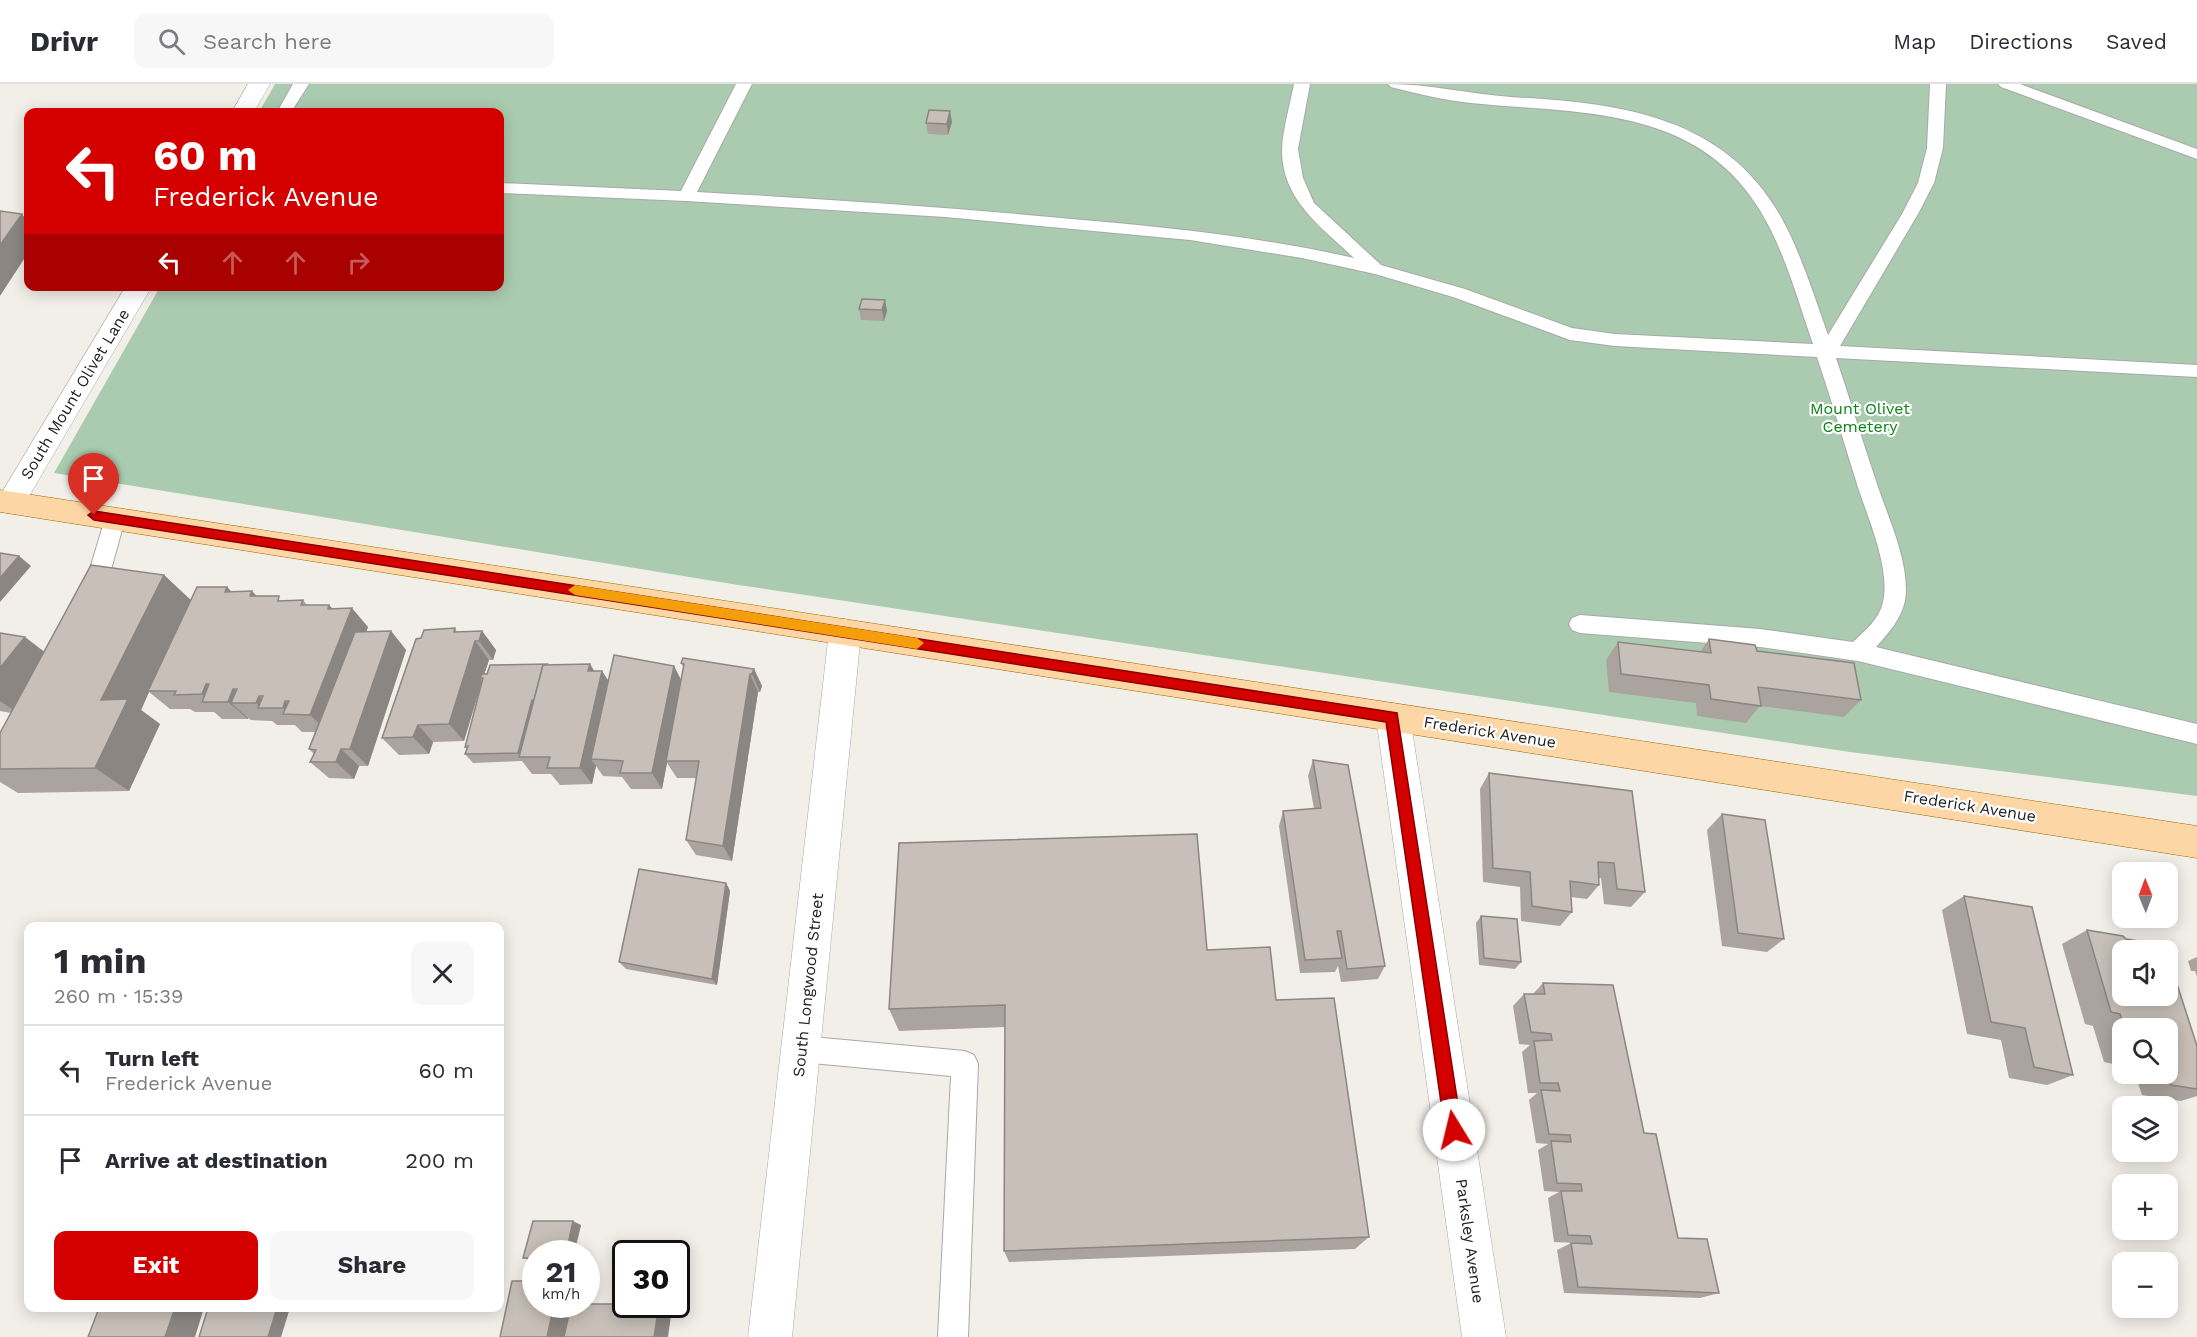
<!DOCTYPE html>
<meta charset="utf-8">
<style>
:root{--surface:#fff;--page:#f7f7f7;--text:#2b2b33;--muted:#7c7c81;--line:#e1e1e2;--accent:#d40000}
body{margin:0;font-family:"Work Sans",sans-serif;background:var(--page);color:var(--text);height:100vh;display:flex;flex-direction:column;font-size:22px;white-space:nowrap}
*{box-sizing:border-box;margin:0}
p{font-size:20px;color:var(--muted)}
.icon{flex:none;width:33px;height:33px;fill:none;stroke:currentColor;stroke-width:2;stroke-linecap:round;stroke-linejoin:round}
.map{position:relative;flex:1;overflow:hidden}
.panel{position:absolute;left:24px;top:838px;width:480px;height:390px;display:flex;flex-direction:column;background:var(--surface);border-radius:12px;box-shadow:0 3px 15px #0003}
.panel>*{flex:none}
.banner{position:absolute;left:24px;top:24px;width:480px;height:183px;border-radius:12px;box-shadow:0 3px 15px #0003;background:#d40000;color:#fff;overflow:hidden}
.needle{width:39px;rotate:359deg}
.controls{position:absolute;left:2112px;top:778px;display:grid;gap:12px}
.controls a{display:grid;place-items:center;width:66px;height:66px;border-radius:12px;background:var(--surface);box-shadow:0 3px 15px #0003;font-size:30px}
.speed{position:absolute;left:522px;top:1156px;display:flex;gap:12px;font-size:30px;font-weight:700;text-align:center}
.speed>*{display:grid;place-content:center;width:78px;height:78px;border-radius:50%;background:var(--surface);box-shadow:0 3px 15px #0003;line-height:1}
.speed small{font-size:15px;font-weight:400}
.speed .limit{border:3px solid #111;border-radius:9px;background:#fff;color:#111}
.pin{position:absolute;display:grid;place-items:center;width:51px;height:51px;color:#fff;margin:-62px -26px;border-radius:50% 50% 50% 0;rotate:-45deg;box-shadow:0 0 6px #0007}
.pin .icon{rotate:45deg}
.me{position:absolute;width:66px;margin:-33px;rotate:351deg;stroke-linejoin:round;filter:drop-shadow(0 0 4px #0008)}
.turn{display:flex;align-items:center;gap:21px;height:126px;padding:0 30px;font-size:27px}
.turn .icon{width:78px;height:78px;stroke-width:2.5}
.turn b{display:block;font-size:42px;line-height:51px}
.lanes{display:flex;align-items:center;height:57px;padding:0 30px;background:#0003;justify-content:center;gap:30px;direction:ltr}
.lanes .off{opacity:.35}
.round{display:grid;place-items:center;flex:none;width:63px;height:63px;border-radius:12px;background:var(--page)}
.head{display:flex;align-items:center;justify-content:space-between;height:102px;padding:0 30px}
h1{font-size:36px;font-weight:700;line-height:45px}
.primary-button{display:flex;gap:12px;margin-top:auto;padding:12px 30px}
.primary-button a{flex:1;height:69px;border-radius:12px;background:var(--accent);color:#fff;font-size:24px;font-weight:700;line-height:69px;text-align:center}
.primary-button a+a{background:var(--page);color:var(--text)}
ul{padding:0;list-style:none}
li{display:flex;align-items:center;gap:18px;height:90px;padding:0 30px;border-top:2px solid var(--line)}
li div{flex:1}
li b{display:block;font-size:22px}
li em{font-style:normal}
header{display:flex;align-items:center;gap:36px;box-sizing:border-box;height:84px;padding:0 30px;background:var(--surface);border-bottom:2px solid var(--line)}
header strong{font-size:28px}
nav{display:flex;gap:33px;margin-inline-start:auto;font-size:21px}
.search{width:420px;height:54px;background:var(--page);display:flex;align-items:center;gap:15px;box-sizing:border-box;padding:0 21px;border-radius:12px;color:var(--muted);font-size:22px}
.map>svg:first-child{display:block}
.cemetery{fill:#aacbaf}
.lines{fill:none;stroke-linecap:round;stroke-linejoin:round}
.lane-casing{stroke:#a9a9a9;stroke-width:2}
.street-casing{stroke:#a9a9a9;stroke-width:1}
.primary-casing{stroke:#a06b00;stroke-width:1}
.lane{fill:#fff;fill-rule:evenodd}
.street{fill:#fff;fill-rule:evenodd}
.primary{fill:#fcd6a4;fill-rule:evenodd}
.wall{fill:#aba49e}
.shaded-wall{fill:#8b8681}
.building{fill:#c7bfb8;stroke:#8b8681;stroke-width:1.5}
.route{fill:#d40000;stroke:#8a0000;stroke-width:1.5}
.slow{fill:#f59e0b}
.labels{text-anchor:middle;dominant-baseline:central;stroke-width:4.5;stroke-linejoin:round;paint-order:stroke}
.street-label{font-size:16px;fill:#222;stroke:#fff}
.park-label{font-size:16px;fill:#0c8416;stroke:#fff}
</style>
<header>
<strong>Drivr</strong>
<div class="search"><svg class="icon" aria-label="search" viewBox="0 0 24 24"><circle cx="10" cy="10" r="6"/><path d="M15 15l6 6"/></svg>Search here</div>
<nav><a>Map</a><a>Directions</a><a>Saved</a></nav>
</header>
<div class="map">
<svg width="2197" height="1253" viewBox="0 0 2197 1253">
<rect width="100%" height="100%" fill="#f2efe9"/>
<path class="cemetery" d="M275,0H2197V712L1850,668L732,500L54,389L160,203L500,202V28H259Z"/>
<g class="lines">
<g class="lane-casing">
<g id="lane">
<path d="M293,0H309L291,28H277Z"/>
<path d="M736,0H752L697,108C822,115 947,123 1072,135C1167,143 1261,153 1354,174C1321,143 1281,115 1282,65C1283,44 1290,21 1294,0H1310L1298,65L1303,94L1314,119L1381,181L1465,205L1572,244L1615,250L1813,260C1798,217 1785,168 1761,128C1697,21 1579,30 1471,19C1444,16 1417,10 1391,3L1388,0C1429,0 1470,10 1511,13C1617,19 1723,30 1781,133C1801,169 1814,212 1828,251L1902,130L1918,99L1927,64L1930,0H1946L1943,64L1934,99L1918,130L1840,262L2197,281V293L1836,274C1850,315 1862,356 1876,397C1887,431 1911,481 1905,517C1901,535 1888,550 1876,563L2197,640V660L1858,577L1760,563L1580,549L1572,546L1569,540L1572,534L1580,531L1760,545L1853,558C1865,547 1880,534 1883,518C1891,483 1866,430 1856,397C1843,356 1831,314 1817,273L1615,262L1570,256L1453,213L1375,190L1302,174L1190,156L945,133L686,117L500,109V99L681,107Z"/>
<path d="M1998,0H2020L2197,65V75L2001,3Z"/>
<path d="M115,427L122,430L125,435L104,511L100,517L93,519L86,517L82,511L105,435L108,430Z"/>
<path d="M801,952L965,967L974,971L978,980L968,1253H938L951,992L801,978L792,974L788,965L792,956Z"/>
</g>
</g>
<g class="street-casing">
<g id="street">
<path d="M248,0H270L254,28H232Z"/>
<path d="M126,202H152L21,426L11,429L1,426V410Z"/>
<path d="M845,535L856,539L861,548L792,1253H748L829,548L834,539Z"/>
<path d="M1393,619L1405,623L1410,633L1506,1253H1462L1376,633L1381,623Z"/>
</g>
</g>
<g class="primary-casing">
<path id="primary" d="M0,406L2197,742V774L0,428Z"/>
</g>
<use href="#lane" class="lane"/>
<use href="#street" class="street"/>
<use href="#primary" class="primary"/>
</g>
<g class="wall">
<path d="M952,38L948,51L928,50L926,39Z"/>
<path d="M885,216L887,227L884,237L861,236L859,225Z"/>
<path d="M164,491L191,517L227,503L231,508L283,517L303,516L307,521L333,524L368,543L366,548L391,547L406,566L368,682H359L354,695L329,694L310,678L314,670L309,665L315,648H302L295,641H277L272,637L251,636L248,634V635H222L214,628H195L190,625H170L149,608L141,626L160,640L129,707L18,709L0,698V649L11,629L0,627V549L44,568Z"/>
<path d="M455,544L457,548L482,547L496,566L493,576H489L484,590L547,580V581L594,587H602L609,597L674,582L681,596L684,584L681,579L754,585L762,602L760,608H758L732,777L696,771L686,756L697,694H677L667,679L662,705H631L622,693L603,692L596,682L592,700L560,701L551,690H532L522,677L473,679L465,670L467,665L465,663L479,607L464,657L433,658L429,670L399,671L382,654L421,554Z"/>
<path d="M1709,555L1757,567L1861,616L1844,633L1760,622L1746,639L1697,632L1696,619L1609,608L1606,576L1618,558L1700,568Z"/>
<path d="M1313,676L1385,882L1378,895L1341,898L1338,882L1335,888L1300,889L1279,742L1283,727L1314,725L1308,692Z"/>
<path d="M1489,689L1632,707L1645,808L1631,823L1604,820L1601,794H1599V801L1587,815L1571,813L1572,828L1560,842L1521,837L1520,803L1483,798L1480,705Z"/>
<path d="M1722,730L1784,855L1767,868L1722,862L1707,746Z"/>
<path d="M726,799L730,807L717,901L626,885L619,878Z"/>
<path d="M1964,812L2073,991L2047,1001L2009,994L2001,956L1967,950L1942,826Z"/>
<path d="M1481,832L1521,878L1515,885L1479,881L1476,839Z"/>
<path d="M2087,846L2197,962V1012L2181,1017L2142,1011L2135,990H2168V945H2122V982L2104,978L2093,942L2085,940L2062,860Z"/>
<path d="M1207,866L1276,916L1369,1153L1355,1165L1009,1178L1004,1167L1005,943L899,947L889,925Z"/>
<path d="M2197,873V893L2195,887H2191L2188,877Z"/>
<path d="M1543,899L1644,1049L1678,1154L1719,1209L1700,1214L1564,1209L1557,1166L1571,1159H1576L1554,1158L1548,1114L1559,1108L1544,1107L1538,1066L1548,1060L1536,1059L1529,1016L1537,1009H1528L1522,968L1530,961L1519,960L1513,922L1524,910H1533Z"/>
<path d="M581,1141L574,1170H536V1177H532L523,1174Z"/>
</g>
<g class="shaded-wall">
<path d="M950,27L952,38L948,51L947,40Z"/>
<path d="M22,130L28,138V169L0,212V161Z"/>
<path d="M885,216L887,227L884,237L882,226Z"/>
<path d="M19,472L31,482L0,518V494Z"/>
<path d="M164,491L193,518L148,607L149,608L141,626L160,640L129,707L95,684L101,616Z"/>
<path d="M227,503L246,522L225,508Z"/>
<path d="M252,507L270,526L250,512Z"/>
<path d="M329,521L346,539L352,524L368,543L328,648L310,631L328,525Z"/>
<path d="M391,547L406,566L368,682L350,665Z"/>
<path d="M482,547L496,566L493,576L479,557Z"/>
<path d="M25,553L59,579L19,630L0,617V584Z"/>
<path d="M475,557L489,576L483,594H480L482,597L464,657L449,640Z"/>
<path d="M590,580L600,596L602,587L613,605L591,675L596,682L592,700L580,684L588,587Z"/>
<path d="M674,582L683,600L666,677L667,679L662,705L652,689Z"/>
<path d="M754,585L762,602L760,608L752,590Z"/>
<path d="M750,590L758,608L732,777L723,762Z"/>
<path d="M206,600L226,618H210L202,610Z"/>
<path d="M233,605H237L231,619L248,634V635L228,618Z"/>
<path d="M259,612L273,624H261L256,619Z"/>
<path d="M532,616L538,625L522,673L518,669Z"/>
<path d="M285,617L299,631L290,630L283,624Z"/>
<path d="M418,641L433,658L429,670L413,653Z"/>
<path d="M341,665L359,682L354,695L336,678Z"/>
<path d="M726,799L730,807L717,901L712,895Z"/>
<path d="M573,1137L581,1141L574,1170H566Z"/>
<path d="M682,1162L688,1166L683,1195L676,1193Z"/>
<path d="M554,1221H571L565,1253H547Z"/>
<path d="M659,1221H665L672,1224L668,1253H654Z"/>
<path d="M175,1224H204L195,1253H165Z"/>
<path d="M277,1224H290L281,1253H268Z"/>
</g>
<g class="building">
<path d="M929,26L950,27L947,40L926,39Z"/>
<path d="M0,127L22,130L0,161Z"/>
<path d="M862,215L885,216L882,226L859,225Z"/>
<path d="M0,469L19,472L0,494Z"/>
<path d="M91,481L164,491L101,616L128,615L95,684L0,685V649Z"/>
<path d="M197,503H227L225,508L252,507L250,512H279L278,517L303,516L301,521H329L328,525L352,524L310,631L283,630L289,617H285L283,624H258L263,612H259L256,619H231L237,605H233L228,618H202L209,600H206L202,610L174,611L176,607H148Z"/>
<path d="M455,544L454,548L482,547L479,557H475L449,640L418,641L413,653L382,654L416,555L421,554L424,546Z"/>
<path d="M391,547L350,665H341L336,678H310L316,666L309,665L355,548Z"/>
<path d="M0,549L25,553L0,584Z"/>
<path d="M1709,555L1755,561L1757,567L1854,579L1861,616L1758,603L1761,622L1711,615L1709,601L1621,590L1618,558L1711,569Z"/>
<path d="M614,571L674,582L652,689H620L623,677L591,675Z"/>
<path d="M683,574L754,585L752,590H750L723,762L686,756L699,677H666L684,580L681,579Z"/>
<path d="M547,580L546,581H543L534,616H532L518,669L465,670L468,662L465,663L483,594H480L482,590H487L490,581Z"/>
<path d="M590,580L588,587H602L580,684H547L550,673H519L543,581Z"/>
<path d="M1313,676L1348,681L1385,882L1347,885L1341,847H1337L1342,874L1305,876L1283,727L1321,724Z"/>
<path d="M1489,689L1632,707L1645,808L1617,805L1614,779L1598,778L1599,801L1570,797L1572,828L1532,822L1530,788L1493,784Z"/>
<path d="M1722,730L1765,736L1784,855L1738,849Z"/>
<path d="M1197,750L1207,866L1270,863L1276,916L1334,914L1369,1153L1004,1167L1005,921L889,925L899,759Z"/>
<path d="M639,785L726,799L712,895L619,878Z"/>
<path d="M1964,812L2032,823L2073,991L2034,983L2025,944L1991,938Z"/>
<path d="M1481,832L1517,835L1521,878L1484,874Z"/>
<path d="M2087,846L2123,852L2126,855L2164,861L2166,867H2122V912H2168V872L2197,962V1005L2171,1001L2168,989V945H2125L2120,930L2111,928Z"/>
<path d="M1543,899L1613,901L1644,1049L1656,1050L1678,1154L1707,1155L1719,1209L1578,1203L1571,1159L1592,1160L1590,1152L1568,1151L1561,1107H1582L1581,1100L1557,1099L1551,1057L1571,1058L1570,1051L1549,1050L1541,1006L1560,1007L1558,999H1540L1534,957L1552,956L1551,950L1531,948L1524,910H1545Z"/>
<path d="M533,1137H573L566,1170H536V1174H523Z"/>
<path d="M653,1161L682,1162L676,1192V1170H651Z"/>
<path d="M512,1197H536V1221H554L547,1253H500Z"/>
<path d="M586,1220H626V1221H659L654,1253H564L571,1221H586Z"/>
<path d="M99,1224H175L165,1253H88Z"/>
<path d="M208,1224H277L268,1253H199Z"/>
</g>
<path class="route" d="M94,427L1397,629L1462,1046L1460,1052L1454,1055L1448,1052L1445,1046L1386,638L94,436L88,431Z"/>
<path class="slow" d="M575,501L917,554L924,559L917,565L575,511L568,506Z"/>
<g class="labels">
<g class="street-label">
<text transform="translate(75 310) rotate(-59)">South Mount Olivet Lane</text>
<text transform="translate(1490 648) rotate(9)">Frederick Avenue</text>
<text transform="translate(1970 722) rotate(9)">Frederick Avenue</text>
<text transform="translate(808 901) rotate(-84)">South Longwood Street</text>
<text transform="translate(1470 1157) rotate(82)">Parksley Avenue</text>
</g>
<g class="park-label">
<text x="1860" y="324">Mount Olivet<tspan x="1860" dy="18">Cemetery</tspan></text>
</g>
</g>
</svg>
<div class="controls">
<a><svg class="needle" viewBox="-14 -14 28 28"><path d="M0-13l5 13h-10z" fill="#e53935"/><path d="M0 13l5-13h-10z" fill="#7c7c81"/></svg></a>
<a><svg class="icon" aria-label="sound" viewBox="0 0 24 24"><path d="M4 9h4l5-4v14l-5-4H4zM17 9q2 3 0 6"/></svg></a>
<a><svg class="icon" aria-label="search" viewBox="0 0 24 24"><circle cx="10" cy="10" r="6"/><path d="M15 15l6 6"/></svg></a>
<a><svg class="icon" aria-label="layers" viewBox="0 0 24 24"><path d="M12 4l9 5-9 5-9-5zM3 14l9 5 9-5"/></svg></a>
<a>+</a>
<a>−</a>
</div>
<div class="speed"><div>21<small>km/h</small></div><div class="limit">30</div></div>
<div class="pin" style="left:94px;top:431px;background:#d93025"><svg class="icon" aria-label="arrive" viewBox="0 0 24 24"><path d="M6 21V4h12l-3 4 3 4H6"/></svg></div>
<svg class="me" style="left:1454px;top:1046px" viewBox="-20 -20 40 40"><circle r="19" fill="#fff"/><path d="M0-13L10 11 0 6-10 11z" fill="#d40000"/></svg>
<div class="banner">
<div class="turn"><svg class="icon" aria-label="left" viewBox="0 0 24 24"><path d="M17 20v-9H6M10 6l-5 5 5 5"/></svg><div><b>60 m</b>Frederick Avenue</div></div>
<div class="lanes"><svg class="icon" aria-label="left" viewBox="0 0 24 24"><path d="M17 20v-9H6M10 6l-5 5 5 5"/></svg><svg class="icon off" aria-label="ahead" viewBox="0 0 24 24"><path d="M12 20V5M6 11l6-6 6 6"/></svg><svg class="icon off" aria-label="ahead" viewBox="0 0 24 24"><path d="M12 20V5M6 11l6-6 6 6"/></svg><svg class="icon off" aria-label="right" viewBox="0 0 24 24"><path d="M7 20v-9h11M14 6l5 5-5 5"/></svg></div>
</div>
<section class="panel">
<div class="head"><div><h1>1 min</h1><p>260 m · 15:39</p></div><a class="round"><svg class="icon" aria-label="close" viewBox="0 0 24 24"><path d="M6 6l12 12M18 6L6 18"/></svg></a></div>
<ul>
<li><svg class="icon" aria-label="left" viewBox="0 0 24 24"><path d="M17 20v-9H6M10 6l-5 5 5 5"/></svg><div><b>Turn left</b><p>Frederick Avenue</p></div><em>60 m</em></li>
<li><svg class="icon" aria-label="arrive" viewBox="0 0 24 24"><path d="M6 21V4h12l-3 4 3 4H6"/></svg><div><b>Arrive at destination</b></div><em>200 m</em></li>
</ul>
<div class="primary-button"><a>Exit</a><a>Share</a></div>
</section>
</div>
